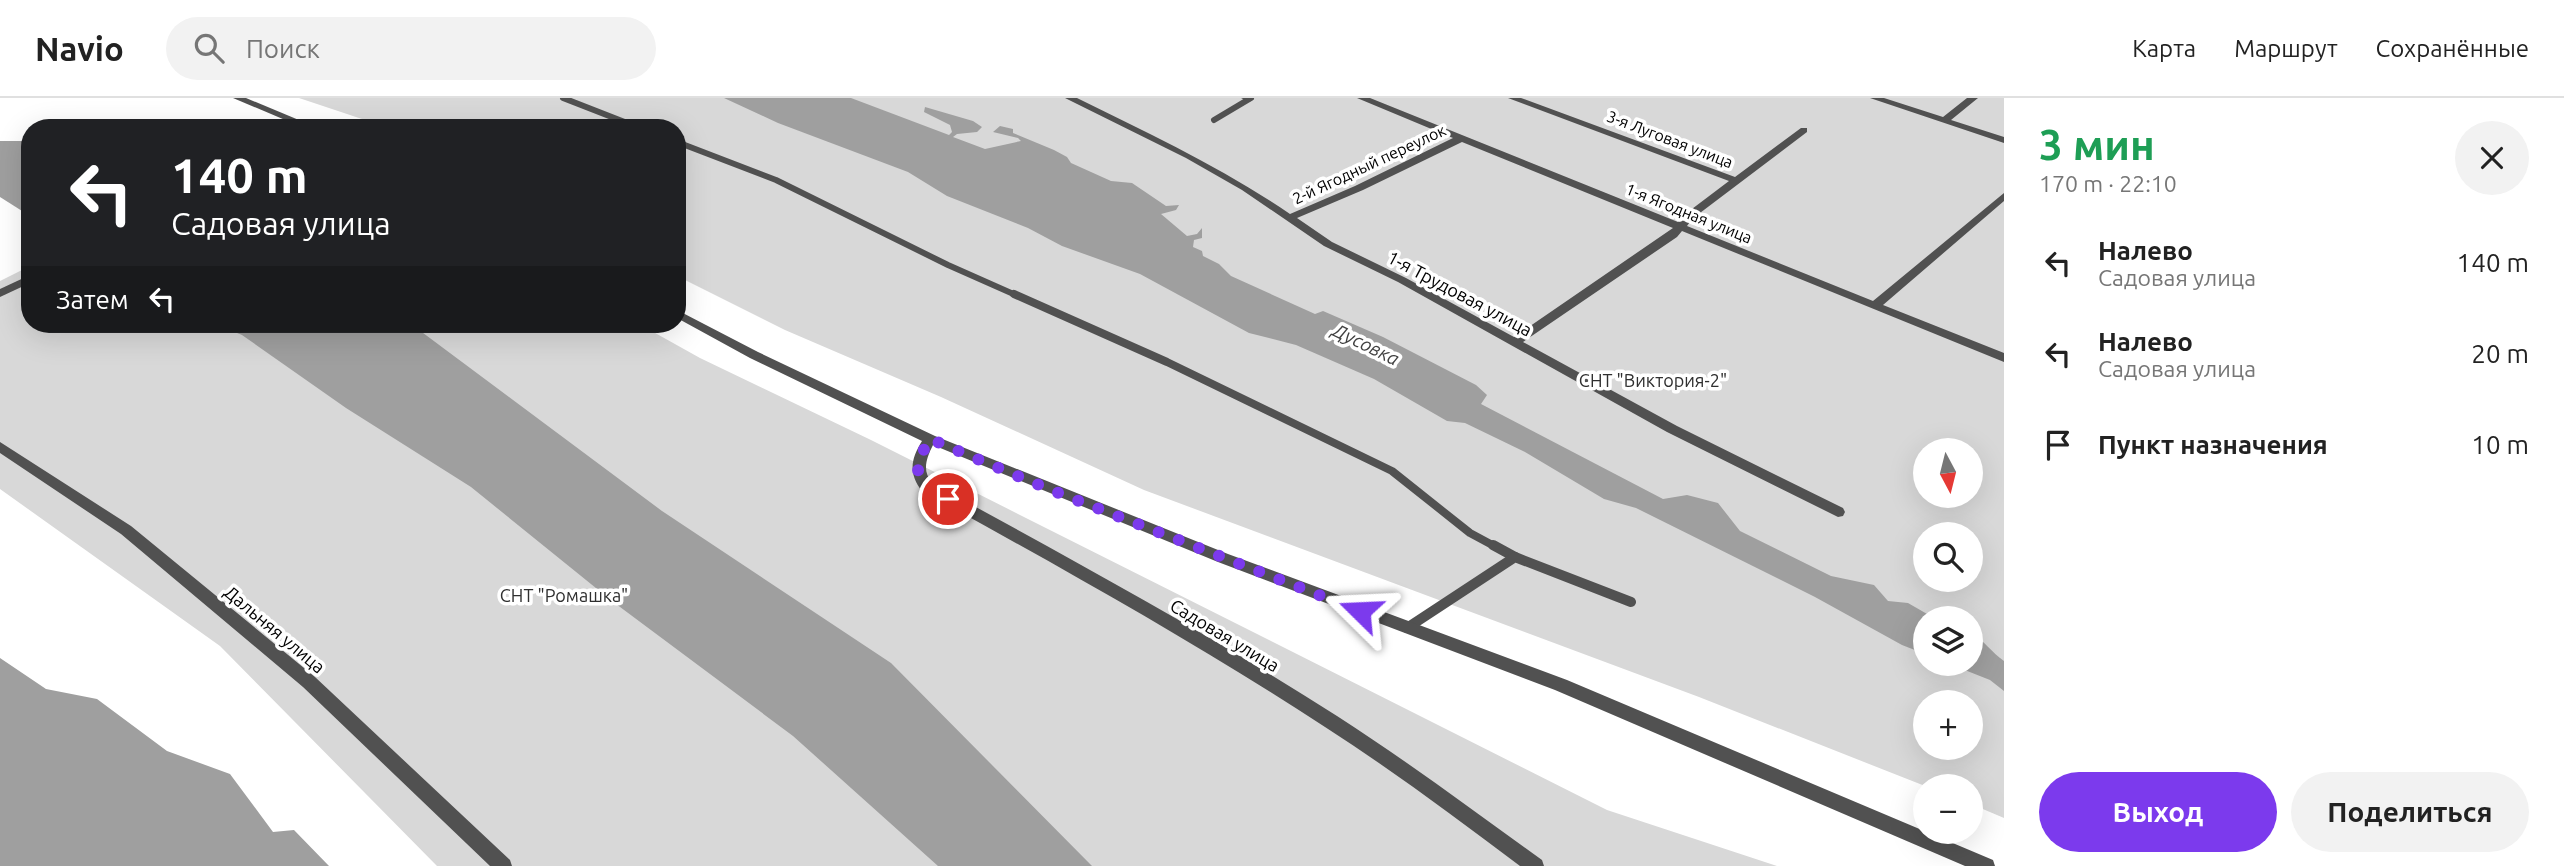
<!DOCTYPE html>
<html lang="ru">
<meta charset="utf-8">
<style>
:root{--surface:#fff;--page:#f2f2f2;--text:#222;--muted:#767676;--line:#e0e0e0;--accent:#7c3aed}
body{margin:0;font-family:Ubuntu,sans-serif;background:var(--page);color:var(--text);height:100vh;display:flex;flex-direction:column;font-size:26px;white-space:nowrap}
*{box-sizing:border-box;margin:0}
p{font-size:23px;color:var(--muted)}
.icon{flex:none;width:38px;height:38px;fill:none;stroke:currentColor;stroke-width:2;stroke-linecap:round;stroke-linejoin:round}
.map{position:relative;flex:1;overflow:hidden}
.panel{display:flex;flex-direction:column;background:var(--surface);width:560px}
.panel>*{flex:none}
.top-card{position:absolute;left:21px;top:21px;width:665px;height:214px;border-radius:28px;box-shadow:0 7px 28px #0002;background:#202124;color:#fff;overflow:hidden}
.needle{width:46px;rotate:173deg}
.buttons{position:absolute;left:1913px;top:340px;display:grid;gap:14px}
.buttons a{display:grid;place-items:center;width:70px;height:70px;border-radius:50%;background:var(--surface);box-shadow:0 7px 28px #0002;font-size:35px}
.pin{position:absolute;display:grid;place-items:center;width:60px;height:60px;color:#fff;margin:-30px;border:4px solid #fff;border-radius:50%;box-shadow:0 2px 7px #0007}
.me{position:absolute;width:77px;margin:-38px;rotate:291deg;stroke-linejoin:round;filter:drop-shadow(0 0 5px #0008)}
.turn{display:flex;align-items:center;gap:24px;height:147px;padding:0 35px;font-size:32px}
.turn .icon{width:91px;height:91px;stroke-width:2.5}
.turn b{display:block;font-size:49px;line-height:60px}
.then{display:flex;align-items:center;height:66px;padding:0 35px;background:#0003;gap:14px;font-size:26px}
.round{display:grid;place-items:center;flex:none;width:74px;height:74px;border-radius:37px;background:var(--page)}
.headline{display:flex;align-items:center;justify-content:space-between;height:119px;padding:0 35px}
h1{font-size:42px;font-weight:700;line-height:52px;color:#1e9e55}
.button{display:flex;gap:14px;margin-top:auto;padding:14px 35px}
.button a{flex:1;height:80px;border-radius:42px;background:var(--accent);color:#fff;font-size:28px;font-weight:700;line-height:80px;text-align:center}
.button a+a{background:var(--page);color:var(--text)}
ul{padding:0;list-style:none}
li{display:flex;align-items:center;gap:21px;height:91px;padding:0 35px}
li div{flex:1}
li b{display:block;font-size:26px}
li em{font-style:normal}
header{display:flex;align-items:center;gap:42px;box-sizing:border-box;height:98px;padding:0 35px;background:var(--surface);border-bottom:2px solid var(--line)}
header strong{font-size:33px}
nav{display:flex;gap:38px;margin-inline-start:auto;font-size:24px}
.search{width:490px;height:63px;background:var(--page);display:flex;align-items:center;gap:18px;box-sizing:border-box;padding:0 24px;border-radius:38px;color:var(--muted);font-size:26px}
main{display:flex;flex:1;min-height:0}
.map>svg:first-child{display:block}
.green{fill:#d8d8d8;fill-rule:evenodd}
.water{fill:#9f9f9f}
.lines{fill:none;stroke-linecap:round;stroke-linejoin:round}
.lane-far2{stroke:#515151;stroke-width:6}
.lane-far1{stroke:#515151;stroke-width:8}
.lane{stroke:#515151;stroke-width:10}
.street{fill:#515151;fill-rule:evenodd}
.route{stroke:#7c3aed;stroke-width:12;stroke-dasharray:0 21.6}
.labels{text-anchor:middle;dominant-baseline:central;stroke-width:7;stroke-linejoin:round;paint-order:stroke}
.far-street-label{font-size:16px;fill:#000;stroke:#fff}
.street-label{font-size:18px;fill:#000;stroke:#fff}
.park-label{font-size:18px;fill:#2f2f2f;stroke:#fff}
.water-label{font-size:19px;font-style:italic;fill:#404040;stroke:#fff}
</style>
<header>
<strong>Navio</strong>
<div class="search"><svg class="icon" aria-label="search" viewBox="0 0 24 24"><circle cx="10" cy="10" r="6"/><path d="M15 15l6 6"/></svg>Поиск</div>
<nav><a>Карта</a><a>Маршрут</a><a>Сохранённые</a></nav>
</header>
<main>
<div class="map">
<svg width="2004" height="768" viewBox="0 0 2004 768">
<rect width="100%" height="100%" fill="#fff"/>
<g class="green">
<path d="M299,0H2004V720L1971,706L1970,688H1925L1699,599L1144,392L941,299L785,232L677,178V30H389ZM1925,352H1970V397H1925ZM1925,436H1970V481H1925ZM1925,520H1970V565H1925ZM1925,604H1970V649H1925Z"/>
<path d="M30,168V226H639L700,260L871,342L1607,712L1777,768H437L220,548L0,391V183Z"/>
</g>
<g class="water">
<path d="M724,0H851L949,37L952,34L950,27L924,14L925,9L973,23L982,29L977,34L957,36L953,39L985,51L1021,43L1018,40L993,34L1000,28L1013,31V35L1054,52L1067,59L1071,65L1111,83L1132,85L1166,108L1179,107L1176,112L1161,116L1187,138L1197,136L1202,130V140L1194,142L1193,149L1202,153L1203,158L1219,166L1231,178L1315,216L1323,213L1383,239L1476,287L1487,297L1481,306L1663,401L1687,397L1718,405L1740,433L1831,478L1874,487L1888,503L1908,505L1934,520H1925V556L1902,547L1815,499L1636,410L1604,401L1525,354L1465,325L1447,323L1374,281L1296,247L1249,235L1140,176L1062,148L1028,130L947,98L908,74L778,25Z"/>
<path d="M0,43H30V118L0,99Z"/>
<path d="M215,226H411L662,413L891,565L1092,768H938L793,638L612,503L471,389L346,310L242,237Z"/>
<path d="M1971,535C1985,543 1991,554 2004,563V593L1990,582L1947,565H1970Z"/>
<path d="M0,560L46,591L97,601L167,653L230,676L273,734L294,732L329,768H0Z"/>
</g>
<g class="lines">
<g class="lane-far2">
<path d="M563,0L640,30"/>
<path d="M1214,22L1251,0"/>
<path d="M677,44L776,82L948,167L1018,198"/>
</g>
<path class="lane-far1" d="M1014,196L1167,264L1392,373L1470,435L1496,449"/>
<g class="lane">
<path d="M1493,447L1515,459"/>
<path d="M1407,530L1515,459L1631,504"/>
</g>
<g class="street">
<path d="M233,0H246L318,30H304Z"/>
<path d="M1065,0H1077C1150,36 1223,70 1290,116L1355,88L1453,40L1357,0H1370L1678,124L1684,117L1729,83L1508,0H1521L1735,79L1801,30H1807V34L1692,121L1687,128L1873,203L2004,95V103L1883,207L2004,255V264L1682,133L1677,139L1523,244L1677,328L1843,410L1845,414L1843,418L1838,419L1667,334L1398,184L1324,148L1242,92L1186,60ZM1462,44L1673,130L1514,239L1406,180L1332,144L1297,120L1363,92Z"/>
<path d="M1241,0H1253L1254,1L1249,4Z"/>
<path d="M1870,0H1884L1943,19L1967,0H1978L1951,22L2004,39V45Z"/>
<path d="M30,177V185L0,199V191Z"/>
<path d="M677,212L758,254L935,338L1228,456L1567,582L1993,762L1995,768H1965L1555,592L1218,464L933,347C926,361 922,373 932,385C1069,460 1206,534 1337,618C1407,663 1474,713 1542,762L1544,768H1520C1456,720 1392,672 1325,629C1195,544 1058,468 922,393C908,375 911,361 922,343L750,260L677,220Z"/>
<path d="M0,344L131,428L315,579L510,762L512,768H490L303,589L121,436L0,355Z"/>
</g>
</g>
<g class="lines">
<path class="route" d="M948,401C916,384 909,375 930,341L1051,392L1360,513"/>
</g>
<g class="labels">
<g class="far-street-label">
<text transform="translate(1670 41) rotate(21)">3-я Луговая улица</text>
<text transform="translate(1369 66) rotate(-25)">2-й Ягодный переулок</text>
<text transform="translate(1689 115) rotate(22)">1-я Ягодная улица</text>
</g>
<g class="street-label">
<text transform="translate(1460 195) rotate(28)">1-я Трудовая улица</text>
<text transform="translate(275 531) rotate(40)">Дальняя улица</text>
<text transform="translate(1225 537) rotate(31)">Садовая улица</text>
</g>
<g class="park-label">
<text x="1653" y="282">СНТ "Виктория-2"</text>
<text x="564" y="497">СНТ "Ромашка"</text>
</g>
<g class="water-label">
<text transform="translate(1366 246) rotate(26)">Дусовка</text>
</g>
</g>
</svg>
<div class="buttons">
<a><svg class="needle" viewBox="-14 -14 28 28"><path d="M0-13l5 13h-10z" fill="#e53935"/><path d="M0 13l5-13h-10z" fill="#767676"/></svg></a>
<a><svg class="icon" aria-label="search" viewBox="0 0 24 24"><circle cx="10" cy="10" r="6"/><path d="M15 15l6 6"/></svg></a>
<a><svg class="icon" aria-label="layers" viewBox="0 0 24 24"><path d="M12 4l9 5-9 5-9-5zM3 14l9 5 9-5"/></svg></a>
<a>+</a>
<a>−</a>
</div>
<div class="pin" style="left:948px;top:401px;background:#d93025"><svg class="icon" aria-label="arrive" viewBox="0 0 24 24"><path d="M6 21V4h12l-3 4 3 4H6"/></svg></div>
<svg class="me" style="left:1360px;top:513px" viewBox="-20 -20 40 40"><path d="M0-17L14 15 0 8-14 15z" fill="#7c3aed" stroke="#fff" stroke-width="4"/></svg>
<div class="top-card">
<div class="turn"><svg class="icon" aria-label="left" viewBox="0 0 24 24"><path d="M17 20v-9H6M10 6l-5 5 5 5"/></svg><div><b>140 m</b>Садовая улица</div></div>
<div class="then">Затем<svg class="icon" aria-label="left" viewBox="0 0 24 24"><path d="M17 20v-9H6M10 6l-5 5 5 5"/></svg></div>
</div>
</div>
<section class="panel">
<div class="headline"><div><h1>3 мин</h1><p>170 m · 22:10</p></div><a class="round"><svg class="icon" aria-label="close" viewBox="0 0 24 24"><path d="M6 6l12 12M18 6L6 18"/></svg></a></div>
<ul>
<li><svg class="icon" aria-label="left" viewBox="0 0 24 24"><path d="M17 20v-9H6M10 6l-5 5 5 5"/></svg><div><b>Налево</b><p>Садовая улица</p></div><em>140 m</em></li>
<li><svg class="icon" aria-label="left" viewBox="0 0 24 24"><path d="M17 20v-9H6M10 6l-5 5 5 5"/></svg><div><b>Налево</b><p>Садовая улица</p></div><em>20 m</em></li>
<li><svg class="icon" aria-label="arrive" viewBox="0 0 24 24"><path d="M6 21V4h12l-3 4 3 4H6"/></svg><div><b>Пункт назначения</b></div><em>10 m</em></li>
</ul>
<div class="button"><a>Выход</a><a>Поделиться</a></div>
</section>
</main>
